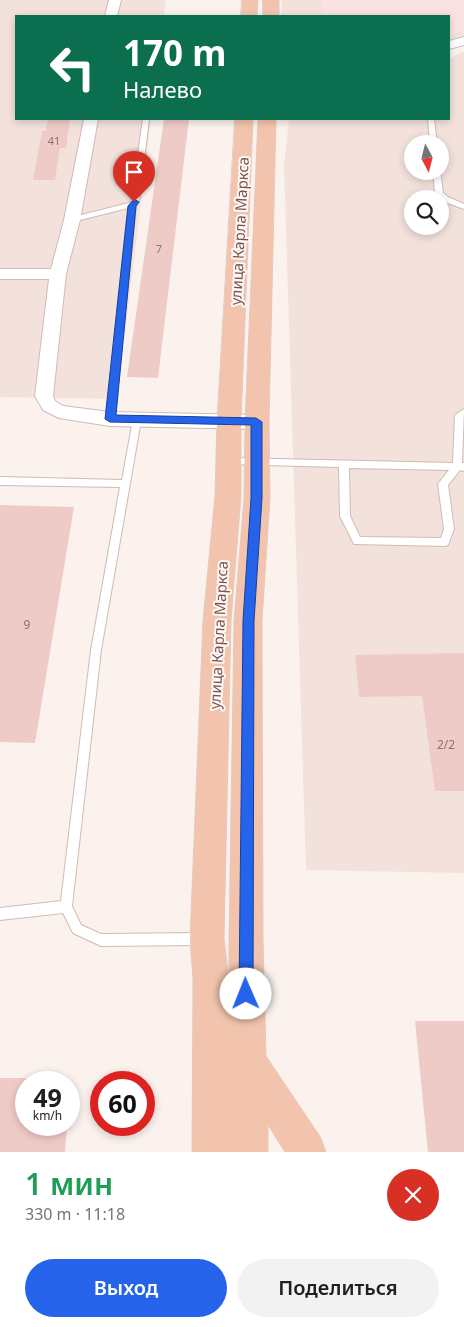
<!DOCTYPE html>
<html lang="ru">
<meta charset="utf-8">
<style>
:root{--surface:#fff;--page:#f2f2f2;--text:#202124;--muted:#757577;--accent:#2563eb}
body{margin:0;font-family:"Noto Sans",sans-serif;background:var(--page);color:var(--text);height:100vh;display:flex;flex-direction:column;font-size:19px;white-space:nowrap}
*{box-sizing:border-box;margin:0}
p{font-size:16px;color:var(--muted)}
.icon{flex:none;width:28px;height:28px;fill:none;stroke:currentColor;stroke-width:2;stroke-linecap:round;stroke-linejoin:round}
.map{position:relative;height:1152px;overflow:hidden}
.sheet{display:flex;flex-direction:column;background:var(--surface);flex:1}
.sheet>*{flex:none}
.top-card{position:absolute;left:15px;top:15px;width:435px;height:105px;border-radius:0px;box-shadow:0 2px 8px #0003;background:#0b6e4f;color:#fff;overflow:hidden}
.needle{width:32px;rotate:173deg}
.controls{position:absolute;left:404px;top:135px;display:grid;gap:10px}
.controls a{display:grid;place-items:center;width:45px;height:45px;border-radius:50%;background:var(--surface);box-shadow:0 2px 8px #0003;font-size:25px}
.speed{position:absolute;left:15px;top:1071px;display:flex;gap:10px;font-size:25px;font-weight:700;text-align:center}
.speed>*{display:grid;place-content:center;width:65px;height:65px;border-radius:50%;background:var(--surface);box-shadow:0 2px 8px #0003;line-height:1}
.speed small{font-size:12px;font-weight:400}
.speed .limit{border:8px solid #d22;background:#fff;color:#111}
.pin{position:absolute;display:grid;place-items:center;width:42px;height:42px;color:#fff;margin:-51px -21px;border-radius:50% 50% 50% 0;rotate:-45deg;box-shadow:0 0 5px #0007}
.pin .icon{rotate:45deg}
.me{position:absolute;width:55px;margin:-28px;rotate:359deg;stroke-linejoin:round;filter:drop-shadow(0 0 4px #0008)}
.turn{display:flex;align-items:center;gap:18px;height:105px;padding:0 25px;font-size:22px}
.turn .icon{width:65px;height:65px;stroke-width:2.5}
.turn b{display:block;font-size:35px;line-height:42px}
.round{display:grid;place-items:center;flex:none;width:52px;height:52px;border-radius:26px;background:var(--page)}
.summary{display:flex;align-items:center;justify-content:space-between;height:85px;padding:0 25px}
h1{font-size:30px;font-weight:600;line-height:38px;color:#1e9e55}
.button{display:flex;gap:10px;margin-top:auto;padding:10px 25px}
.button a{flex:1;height:58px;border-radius:30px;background:var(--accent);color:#fff;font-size:20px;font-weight:600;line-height:58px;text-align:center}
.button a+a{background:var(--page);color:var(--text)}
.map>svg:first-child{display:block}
.residential{fill:#f3e2dc;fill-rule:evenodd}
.commercial{fill:#fae2e2}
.building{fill:#efcbc7}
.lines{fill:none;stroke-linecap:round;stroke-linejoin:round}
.service-casing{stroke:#d0bab5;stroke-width:2}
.minor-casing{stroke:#d0bab5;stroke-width:2}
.primary-casing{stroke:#d9cfce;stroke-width:1}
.service{fill:#fff;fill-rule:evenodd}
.minor{fill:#fff;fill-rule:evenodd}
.primary{fill:#f3c4ad;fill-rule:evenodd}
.route{fill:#2563eb;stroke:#184099}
.labels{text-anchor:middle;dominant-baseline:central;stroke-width:4;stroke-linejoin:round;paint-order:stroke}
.far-number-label{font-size:11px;fill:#94716e}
.number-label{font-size:12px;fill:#94716e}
.street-label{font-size:15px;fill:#765351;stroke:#fef7f4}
</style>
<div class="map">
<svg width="464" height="1152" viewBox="0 0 464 1152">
<rect width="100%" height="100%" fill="#fbf2ed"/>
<g class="residential">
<path d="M0,0H166L164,16H16V119H151L117,399L0,397Z"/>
<path d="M282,0H464V35L449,40V16H281Z"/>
<path d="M464,51V873L306,870L284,165L289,119H449V59ZM412,144H440V171H412ZM412,199H440V226H412Z"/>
</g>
<path class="commercial" d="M322,0H464V29L449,37V16H323Z"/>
<g class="building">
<path d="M48,119H70L66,148H60L55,180H33L42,131H46Z"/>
<path d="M164,119H189L158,378L127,377Z"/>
<path d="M0,505L74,507L35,743L0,742Z"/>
<path d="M464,653V791H435L422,696L359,697L355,655Z"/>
<path d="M415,1021H464V1152H428Z"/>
<path d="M0,1078H26V1125H67L65,1152H0Z"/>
</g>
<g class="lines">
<g class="service-casing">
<g id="service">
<path d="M143,119H149L139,202L136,206L114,419L110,422L106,419L128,208L72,222L68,220L69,218L129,203L131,201Z"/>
<path d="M428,119H434L437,144H430Z"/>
<path d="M440,170L443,193L448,197L464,204V209L442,201L435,194L433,171Z"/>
<path d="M464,409L462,463H464V471L460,470L448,485L454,529L448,545L445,546L354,544L340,516L339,467L229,464L224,461L229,458L453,463L455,415ZM349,468L449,470L438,484L444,529L441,538L360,537L350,516Z"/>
<path d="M137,417L141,420L101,650L72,906L81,925L101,934L202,933L206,935L208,939L206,943L202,945L101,946L73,933L63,913L0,920V908L61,901L91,650L120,487L0,485V477L122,480L133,420Z"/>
</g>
</g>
<g class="minor-casing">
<g id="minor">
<path d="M109,0H121L117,16H105Z"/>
<path d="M464,37V45L449,49V41Z"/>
<path d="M84,119H98L80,220L66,274L53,396L55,401L63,406L110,412L257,415L263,417L266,422L263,427L257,429L110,426L59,418L43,410L35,396L49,279H0V269H51L64,220Z"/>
</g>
</g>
<g class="primary-casing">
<g id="primary">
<path d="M242,0H258L257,16H241Z"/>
<rect x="263" y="0" width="16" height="16"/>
<path d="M235,119H253L241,421V496L231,620L224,939L229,979V1059V940L234,621L244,498L245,422L258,119H276L269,422L270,498L262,621L263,940L266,1056L321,1138L326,1152H285L268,1125V1152H192L193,979L190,939L203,620L215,496L217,421Z"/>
</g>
</g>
<use href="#service" class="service"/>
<use href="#minor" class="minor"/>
<use href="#primary" class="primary"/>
</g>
<path class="route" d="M134,199L139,202L136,206L116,415L256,418L262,422V498L254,621L253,994L251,999L246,1001L241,999L239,994L243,621L251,498V425L110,422L105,419L128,206Z"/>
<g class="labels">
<g class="far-number-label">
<text x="54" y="140">41</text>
<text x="159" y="248">7</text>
</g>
<g class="number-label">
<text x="27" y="624">9</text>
<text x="446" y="744">2/2</text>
</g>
<g class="street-label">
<text transform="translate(239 231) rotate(-87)">улица Карла Маркса</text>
<text transform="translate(218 635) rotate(-87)">улица Карла Маркса</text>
</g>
</g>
</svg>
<div class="controls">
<a><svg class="needle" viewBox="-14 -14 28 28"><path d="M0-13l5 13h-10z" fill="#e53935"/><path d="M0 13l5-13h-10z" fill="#757577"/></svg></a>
<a><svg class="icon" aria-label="search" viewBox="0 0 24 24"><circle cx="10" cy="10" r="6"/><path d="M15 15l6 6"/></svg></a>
</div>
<div class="speed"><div>49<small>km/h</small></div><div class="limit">60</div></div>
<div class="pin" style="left:134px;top:202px;background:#d93025"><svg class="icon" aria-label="arrive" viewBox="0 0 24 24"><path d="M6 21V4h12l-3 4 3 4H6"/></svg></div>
<svg class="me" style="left:246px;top:994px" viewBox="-20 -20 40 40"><circle r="19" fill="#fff"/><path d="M0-13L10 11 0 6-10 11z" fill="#2563eb"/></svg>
<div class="top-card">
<div class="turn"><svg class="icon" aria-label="left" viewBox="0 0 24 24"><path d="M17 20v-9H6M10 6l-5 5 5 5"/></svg><div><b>170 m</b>Налево</div></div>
</div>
</div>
<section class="sheet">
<div class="summary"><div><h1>1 мин</h1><p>330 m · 11:18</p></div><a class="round" style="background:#d93025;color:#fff"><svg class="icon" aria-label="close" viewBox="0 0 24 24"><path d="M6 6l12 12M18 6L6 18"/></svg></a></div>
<div class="button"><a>Выход</a><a>Поделиться</a></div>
</section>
